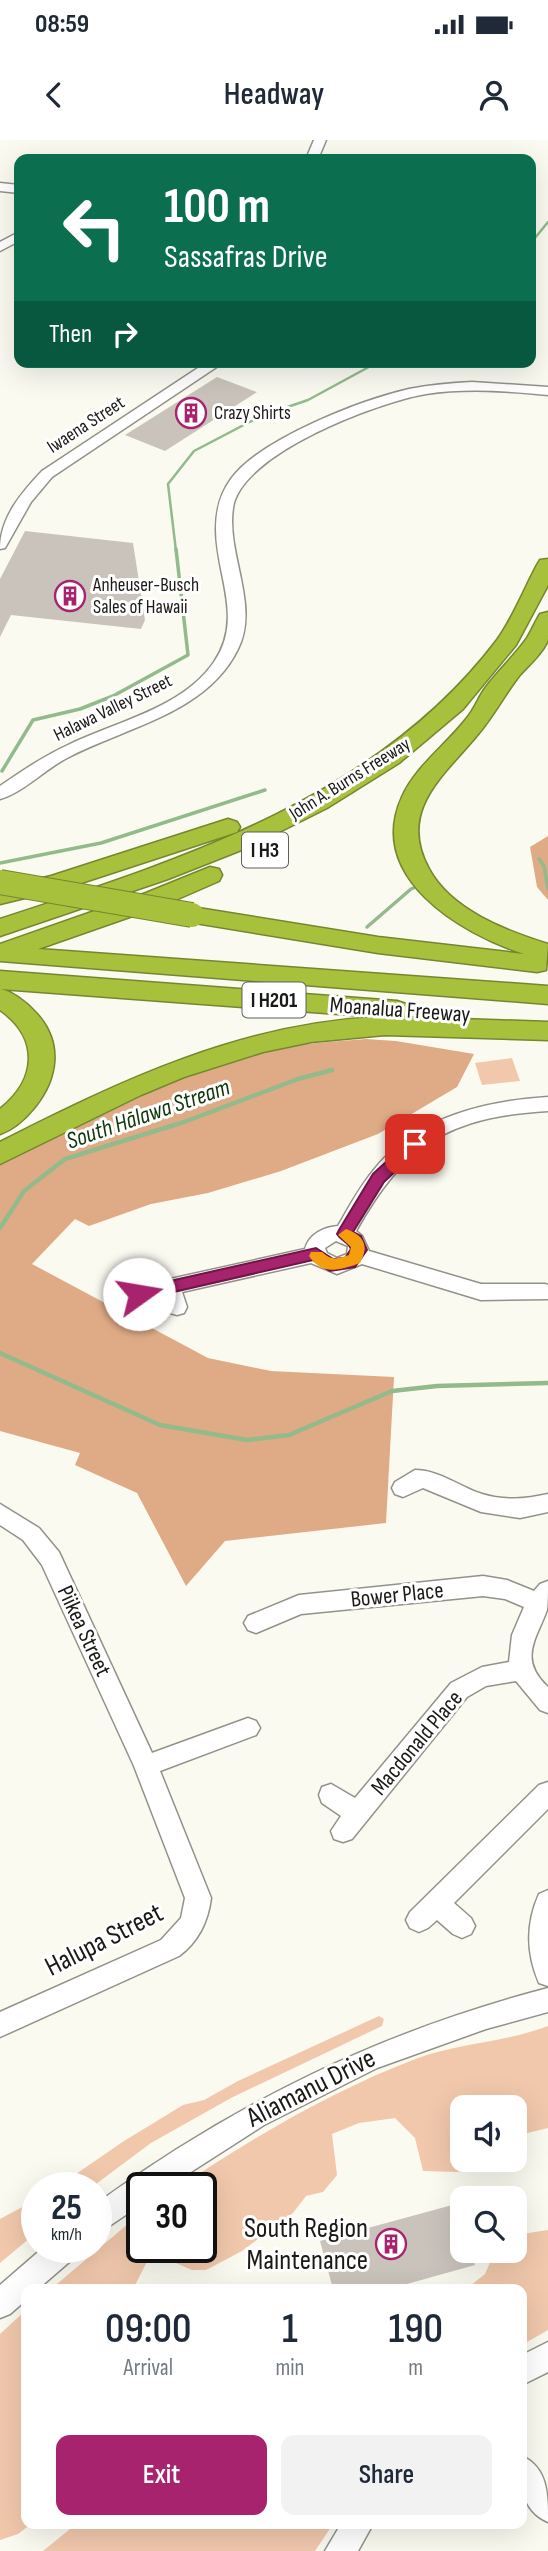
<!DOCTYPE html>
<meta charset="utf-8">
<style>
:root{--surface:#fff;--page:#f2f2f3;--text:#1f2937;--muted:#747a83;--accent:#a8236d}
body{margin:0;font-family:"Sofia Sans Condensed",sans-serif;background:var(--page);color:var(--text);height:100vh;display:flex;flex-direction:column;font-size:26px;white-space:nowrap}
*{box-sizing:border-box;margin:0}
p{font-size:23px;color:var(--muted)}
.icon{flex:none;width:38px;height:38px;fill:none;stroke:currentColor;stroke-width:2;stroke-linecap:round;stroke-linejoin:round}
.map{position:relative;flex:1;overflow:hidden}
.panel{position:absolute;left:21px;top:2144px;width:506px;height:245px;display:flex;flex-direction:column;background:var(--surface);border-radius:14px;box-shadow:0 7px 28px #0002}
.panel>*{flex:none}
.banner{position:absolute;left:14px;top:14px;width:522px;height:214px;border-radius:14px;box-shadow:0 7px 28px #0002;background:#0b6e4f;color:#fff;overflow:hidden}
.fabs{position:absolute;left:450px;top:1955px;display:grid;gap:14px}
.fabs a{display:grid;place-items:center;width:77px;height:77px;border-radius:14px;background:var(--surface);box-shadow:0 7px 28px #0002;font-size:35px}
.speed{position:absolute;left:21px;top:2032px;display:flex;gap:14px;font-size:35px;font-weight:700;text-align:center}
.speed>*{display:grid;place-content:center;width:91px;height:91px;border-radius:50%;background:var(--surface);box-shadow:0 7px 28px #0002;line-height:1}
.speed small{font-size:18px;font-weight:400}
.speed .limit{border:4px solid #111;border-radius:10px;background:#fff;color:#111}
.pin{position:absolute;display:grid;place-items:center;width:60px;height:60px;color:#fff;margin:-30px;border-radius:14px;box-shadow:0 4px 10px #0006}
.me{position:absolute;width:77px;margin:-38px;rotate:77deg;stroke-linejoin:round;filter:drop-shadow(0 0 5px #0008)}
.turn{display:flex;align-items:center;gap:24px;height:147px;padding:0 35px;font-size:32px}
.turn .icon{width:91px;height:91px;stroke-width:2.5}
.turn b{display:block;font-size:49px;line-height:60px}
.then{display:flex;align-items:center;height:66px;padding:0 35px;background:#0003;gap:14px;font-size:26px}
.eta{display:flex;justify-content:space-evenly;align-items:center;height:119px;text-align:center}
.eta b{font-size:42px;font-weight:600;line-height:49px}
.action{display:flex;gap:14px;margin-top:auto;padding:14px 35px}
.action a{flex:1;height:80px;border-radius:14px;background:var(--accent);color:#fff;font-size:28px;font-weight:600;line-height:80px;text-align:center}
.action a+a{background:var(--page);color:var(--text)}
.status{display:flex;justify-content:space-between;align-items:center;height:49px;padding:0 35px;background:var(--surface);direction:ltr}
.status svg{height:19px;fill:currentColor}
header{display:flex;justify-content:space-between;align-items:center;height:91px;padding:0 35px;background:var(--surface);font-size:32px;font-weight:600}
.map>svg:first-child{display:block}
.green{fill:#f1c8ac}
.forest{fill:#dfab87}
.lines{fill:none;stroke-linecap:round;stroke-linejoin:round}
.stream-far2{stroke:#92ba8b;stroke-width:2.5}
.stream-far1{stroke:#92ba8b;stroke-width:3.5}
.stream{stroke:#92ba8b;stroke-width:4.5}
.building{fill:#c9c3bc}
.minor-casing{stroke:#93928a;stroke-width:3}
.highway-casing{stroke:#76862f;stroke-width:3}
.minor{fill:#fff;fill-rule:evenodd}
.highway{fill:#a7c13c;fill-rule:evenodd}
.highway-bridge-casing{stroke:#76862f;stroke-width:26;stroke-linecap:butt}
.highway-bridge{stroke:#a7c13c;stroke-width:24}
.route{fill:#a8236d;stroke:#6d1747;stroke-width:2}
.slow{fill:#f59e0b}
.labels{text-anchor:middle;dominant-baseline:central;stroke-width:6;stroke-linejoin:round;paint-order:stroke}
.far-poi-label{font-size:19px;fill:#1a1916;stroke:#fff;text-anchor:start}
.far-street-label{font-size:19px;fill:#1a1916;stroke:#fff}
.shield{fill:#fff;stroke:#5f5e5c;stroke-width:2}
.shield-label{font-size:21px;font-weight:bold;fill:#1a1916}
.street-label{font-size:23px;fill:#1a1916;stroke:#fff}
.water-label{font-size:24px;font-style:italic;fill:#0e3708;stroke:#fff}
.near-street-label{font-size:28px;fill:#1a1916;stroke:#fff}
.near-poi-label{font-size:28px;fill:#1a1916;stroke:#fff;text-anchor:end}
</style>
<div class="status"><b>08:59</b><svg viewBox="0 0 49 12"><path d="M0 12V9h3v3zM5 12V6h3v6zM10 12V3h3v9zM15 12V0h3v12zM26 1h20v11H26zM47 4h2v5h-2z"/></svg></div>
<header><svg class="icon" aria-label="back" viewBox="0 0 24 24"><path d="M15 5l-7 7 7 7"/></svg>Headway<svg class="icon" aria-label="person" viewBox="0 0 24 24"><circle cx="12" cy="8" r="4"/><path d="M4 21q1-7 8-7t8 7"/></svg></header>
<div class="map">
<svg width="548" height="2411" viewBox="0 0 548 2411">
<rect width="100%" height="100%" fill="#fbfaf1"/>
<g class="green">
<path d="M512,918L520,941L482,945L475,923Z"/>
<path d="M379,1876L384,1879L382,1886L231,1958L151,2003L92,2047H57L124,2001L183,1965L204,1960L238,1941Z"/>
<path d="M548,1886V1988L515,1996L514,1967H462V2020H503L505,2026L456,2032L423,2031L415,1998L395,1978L359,1983L332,1994L337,2035L323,2052L306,2056L293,2073L242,2111L206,2130H192L169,2120L150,2116L133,2149H51L142,2072V2107H201V2048L179,2047C254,1997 333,1950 418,1918C460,1903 506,1902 548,1886Z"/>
<path d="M37,2059V2092L0,2123V2079Z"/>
<path d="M548,2090V2190L522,2205V2149H466L485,2134L495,2111L514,2110L515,2095Z"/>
<path d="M26,2170V2384H31L18,2394L0,2400V2194Z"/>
<path d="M76,2384H333L315,2411H43Z"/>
</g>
<g class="forest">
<path d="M548,696V760L537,747L530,707Z"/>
<path d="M366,899L396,901L474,914L457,947L378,994L281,1031L208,1053L151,1064L89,1086L75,1079L32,1124L208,1218L271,1231L394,1237L386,1383L225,1401L186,1446L137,1353L75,1325L80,1313L0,1291V1025C86,980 169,933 265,911C298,903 332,902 366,899Z"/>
</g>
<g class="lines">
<g class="stream-far2">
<path d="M530,104L548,82"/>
<path d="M176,411L168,344L194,311L261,276L308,260L378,222"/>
</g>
<g class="stream-far1">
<path d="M2,631L33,580L80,569L113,556L188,515L176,409"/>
<path d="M539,719L544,726L548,749"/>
<path d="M0,723L101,703L265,650"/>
<path d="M367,787L411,749L421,745"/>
</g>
<g class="stream">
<path d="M0,1088L24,1051L65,1019L184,982L298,939L332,930"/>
<path d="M0,1213L160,1285L247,1300L289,1295L392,1251L437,1246L548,1243"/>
</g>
</g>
<g class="building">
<path d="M217,237L257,252L165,311L125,295Z"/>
<path d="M25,391L133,403L145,480L141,489L11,475L0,497V439Z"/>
<path d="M456,2064L462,2084V2110H470L475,2125L389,2149H333L320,2101Z"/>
</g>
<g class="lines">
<g class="minor-casing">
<g id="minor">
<path d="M314,0H326L318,19H306Z"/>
<path d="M0,43L19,45V53L0,51Z"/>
<path d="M19,92V101L0,111V102Z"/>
<path d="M207,222H224L52,337L31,362L5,408L0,409C0,378 21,353 42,331Z"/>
<path d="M472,242L548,247V255C508,251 466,248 426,254C378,262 240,314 233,368C226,414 260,465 238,509C207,573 126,587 67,618C47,628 21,654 0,659V646C22,631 44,616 68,605C115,582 183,568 214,522C244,478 216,436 216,389C216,370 220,354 231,339C260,299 361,260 409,249C430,245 451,243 472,242Z"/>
<path d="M548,957V971C448,977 405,1004 356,1091L362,1096L369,1111L481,1144H545L548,1145V1159L481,1160L362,1124L337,1134L311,1123L182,1152L187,1167L184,1173L177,1175L170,1173L163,1156L139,1162L132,1159L129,1154L132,1149L139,1146L305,1109C309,1094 324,1087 338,1086C349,1067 359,1048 373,1031C414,978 484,961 548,957ZM336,1101L348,1106L347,1114L337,1118L327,1113L325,1108Z"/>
<path d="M415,1330C439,1330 460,1347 482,1354C505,1361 526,1359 548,1354V1372L520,1378L481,1372L423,1348L403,1357L395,1354L392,1348L395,1342Z"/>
<path d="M0,1364L39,1388L59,1412L152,1613L248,1578L256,1581L260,1588L256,1595L160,1631L211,1758C208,1782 198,1802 179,1816L0,1897V1872L161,1800L181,1778L185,1758L134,1626L42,1425L23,1400L0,1385Z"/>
<path d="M483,1436L507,1440L534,1451L540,1444L548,1441C548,1450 548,1462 547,1470C536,1500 518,1519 548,1547V1573L540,1570L516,1541L486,1546L467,1557L352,1699L343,1702L334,1699L331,1691L341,1676L322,1663L319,1655L322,1647L331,1644L355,1658L451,1543L482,1527L509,1522L512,1495L524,1467L505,1459L483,1456L301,1474L256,1493L248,1490L244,1483L248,1476L299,1455Z"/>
<path d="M548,1642V1669L454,1763L471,1778L475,1786L471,1794L462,1798L453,1794L437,1780L428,1788L419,1792L410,1788L406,1780L410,1772L539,1645Z"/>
<path d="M548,1750V1846L539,1843C526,1813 526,1783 539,1754Z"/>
<path d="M548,1848V1872L486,1889L377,1928L264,1985L166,2048H142V2064L96,2095V2064C237,1962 380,1892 548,1848Z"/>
<path d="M44,2107H79L75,2117L38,2149H26V2160L10,2174L0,2178V2145Z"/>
<path d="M548,2202V2232L522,2245V2215Z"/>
<path d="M522,2316C548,2328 548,2355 548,2382C520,2370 520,2342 522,2316Z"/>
<path d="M341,2384H373L358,2411H325Z"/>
</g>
</g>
<g class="highway-casing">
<g id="highway">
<path d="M548,419V445L516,505L463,569L399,623L327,668L249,707L168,739L0,796V779C181,720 378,658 497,500C513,478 524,449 537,425L540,420Z"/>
<path d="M548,472C548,481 548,491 548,499C545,511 527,527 519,536C505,554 494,575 479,593C446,634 396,669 429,729C451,770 506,791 548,804L546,830L537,832L378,813L183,781L179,775L183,769L192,767L378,797L524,814C460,793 366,737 402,657C416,626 446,605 467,578C475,568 479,556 486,547C499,530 515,515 527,498C532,490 535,482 540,474Z"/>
<path d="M228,679L237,682L240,687L237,692L66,748L0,764V748L51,736Z"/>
<path d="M210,727L219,729L222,735L219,741L164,765L38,809L548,846V864L0,821V804L146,753Z"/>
<path d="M0,831L397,861L406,864L410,870L403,877L548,882V900L385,895L311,902L263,912L184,937L141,955L0,1024V1002C120,941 242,883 379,877L1,849C15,853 27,863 37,874C63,903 58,939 34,968C25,979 14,989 0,994V969C37,940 40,898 0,870Z"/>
</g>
</g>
<use href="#minor" class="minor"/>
<use href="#highway" class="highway"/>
<g class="highway-bridge-casing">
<path id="highway-bridge" d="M0,742L192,775"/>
</g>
<use href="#highway-bridge" class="highway-bridge"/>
</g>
<path class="route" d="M415,999L422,1004L420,1008L384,1042L353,1092L361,1096L367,1110L355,1127L330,1131L313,1120L139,1160L133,1158L131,1154L133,1150L139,1148L316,1108L333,1119L345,1118L351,1109C348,1101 341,1101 337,1094L339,1090L373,1034L410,1000Z"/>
<path class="slow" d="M346,1089C365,1096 369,1106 360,1123C341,1130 322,1136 309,1116L311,1112H322C332,1121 337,1119 349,1115L351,1107L338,1095Z"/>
<defs>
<g id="building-ring" transform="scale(1.575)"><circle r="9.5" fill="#fff" stroke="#a8236d" stroke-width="1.5"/><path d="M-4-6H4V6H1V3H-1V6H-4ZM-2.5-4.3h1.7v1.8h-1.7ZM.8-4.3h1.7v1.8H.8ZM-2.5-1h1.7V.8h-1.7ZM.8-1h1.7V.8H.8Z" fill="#a8236d"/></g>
</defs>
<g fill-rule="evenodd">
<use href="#building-ring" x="191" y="273"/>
<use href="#building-ring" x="70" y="456"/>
<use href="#building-ring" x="391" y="2104"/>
</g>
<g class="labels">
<g class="far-poi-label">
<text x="214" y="273">Crazy Shirts</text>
<text x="93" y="445">Anheuser-Busch<tspan x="93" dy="22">Sales of Hawaii</tspan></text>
</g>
<g class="far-street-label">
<text transform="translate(86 285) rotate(-33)">Iwaena Street</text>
<text transform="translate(113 568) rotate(-26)">Halawa Valley Street</text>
<text transform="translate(350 639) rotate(-32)">John A. Burns Freeway</text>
</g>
<g class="shield">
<rect x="242" y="692.5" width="46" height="35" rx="5"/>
<rect x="242.5" y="842.5" width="63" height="35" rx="5"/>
</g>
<g class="shield-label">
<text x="265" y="710">I H3</text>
<text x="274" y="860">I H201</text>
</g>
<g class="street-label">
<text transform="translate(400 870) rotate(4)">Moanalua Freeway</text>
<text transform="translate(397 1455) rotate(-6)">Bower Place</text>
<text transform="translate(84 1491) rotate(65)">Piikea Street</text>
<text transform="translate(417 1603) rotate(-50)">Macdonald Place</text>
</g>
<g class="water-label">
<text transform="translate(148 974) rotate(-19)">South Hālawa Stream</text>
</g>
<g class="near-street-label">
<text transform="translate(104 1800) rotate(-27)">Halupa Street</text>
<text transform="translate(311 1948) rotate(-27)">Aliamanu Drive</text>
</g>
<g class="near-poi-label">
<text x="368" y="2088">South Region<tspan x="368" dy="32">Maintenance</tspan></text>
</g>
</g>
</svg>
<div class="fabs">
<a><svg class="icon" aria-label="sound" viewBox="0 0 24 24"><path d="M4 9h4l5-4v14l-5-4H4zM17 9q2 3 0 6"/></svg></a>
<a><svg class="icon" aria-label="search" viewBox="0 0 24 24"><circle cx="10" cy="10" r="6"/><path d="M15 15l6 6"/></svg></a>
</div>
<div class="speed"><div>25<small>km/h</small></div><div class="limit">30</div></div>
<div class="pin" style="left:415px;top:1004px;background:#d93025"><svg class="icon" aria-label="arrive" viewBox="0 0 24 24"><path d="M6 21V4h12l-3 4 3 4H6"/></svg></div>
<svg class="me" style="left:139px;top:1154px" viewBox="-20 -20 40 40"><circle r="19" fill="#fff"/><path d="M0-13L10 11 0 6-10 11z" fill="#a8236d"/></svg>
<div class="banner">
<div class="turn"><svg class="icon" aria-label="left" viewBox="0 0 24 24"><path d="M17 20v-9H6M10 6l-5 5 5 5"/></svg><div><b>100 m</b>Sassafras Drive</div></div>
<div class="then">Then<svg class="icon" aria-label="right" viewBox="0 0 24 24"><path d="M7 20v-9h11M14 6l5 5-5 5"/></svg></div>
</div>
<section class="panel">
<div class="eta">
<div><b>09:00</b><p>Arrival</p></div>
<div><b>1</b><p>min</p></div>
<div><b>190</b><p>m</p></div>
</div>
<div class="action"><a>Exit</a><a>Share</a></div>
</section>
</div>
